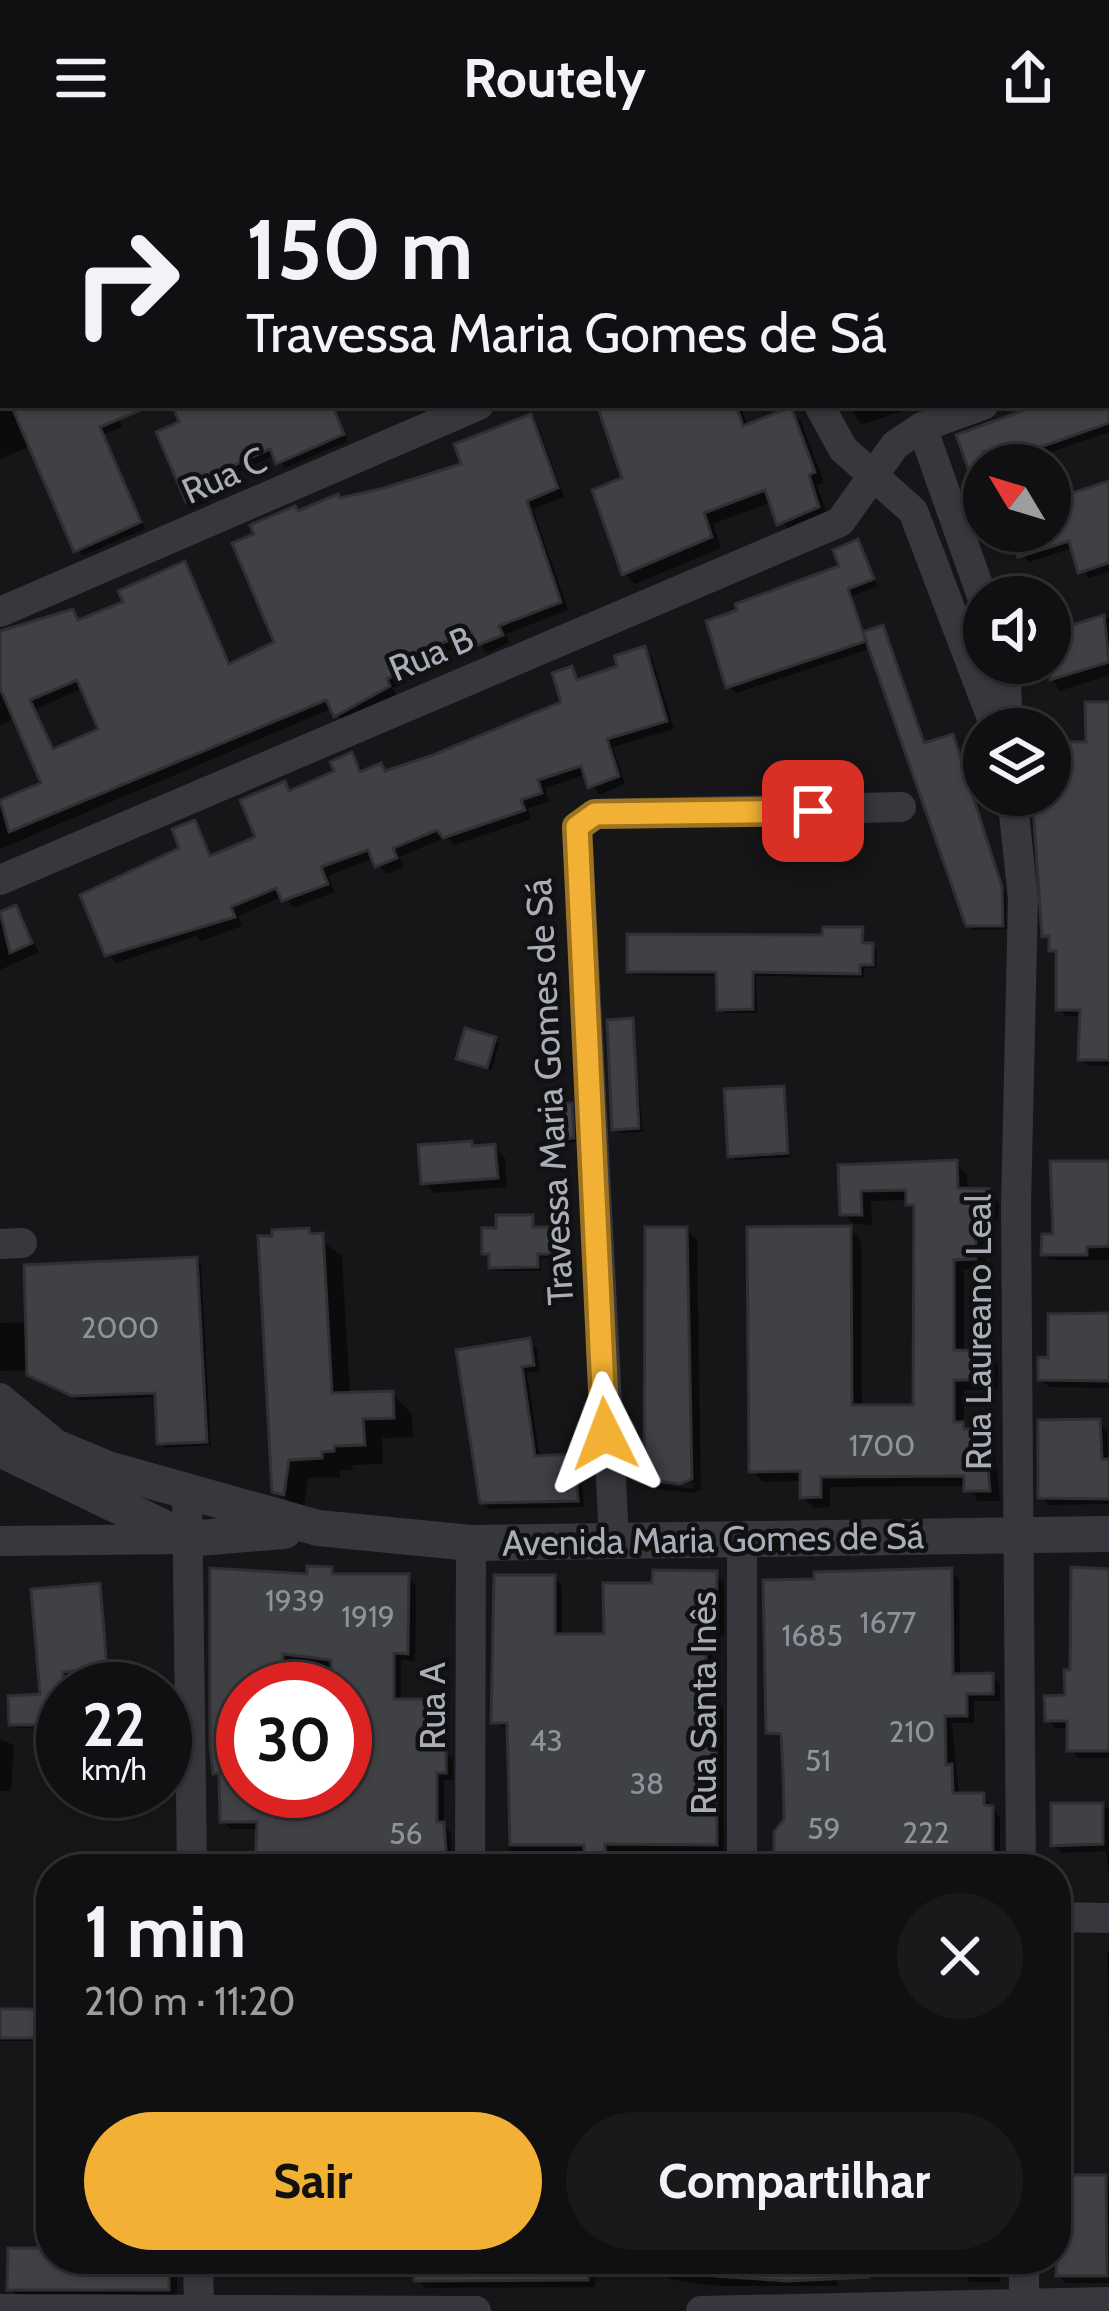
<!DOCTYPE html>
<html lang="pt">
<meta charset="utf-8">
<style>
:root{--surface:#101012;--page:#19191b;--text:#f1f3f6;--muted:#9c9d9f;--line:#303032;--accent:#f2b134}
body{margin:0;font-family:Cabin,sans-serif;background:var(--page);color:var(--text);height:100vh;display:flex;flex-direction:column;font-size:45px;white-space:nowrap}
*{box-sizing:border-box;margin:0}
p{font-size:39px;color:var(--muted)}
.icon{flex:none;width:66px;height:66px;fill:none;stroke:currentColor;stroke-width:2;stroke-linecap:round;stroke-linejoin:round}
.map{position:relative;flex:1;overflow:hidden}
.panel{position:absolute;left:36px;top:1698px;width:1035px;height:420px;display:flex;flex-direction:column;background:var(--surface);border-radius:48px;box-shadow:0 3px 9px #0004,0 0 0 3px var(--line)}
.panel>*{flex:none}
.guide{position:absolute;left:0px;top:0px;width:1110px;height:252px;box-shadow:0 3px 9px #0004,0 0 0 3px var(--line);background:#101012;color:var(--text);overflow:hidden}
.needle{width:78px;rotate:308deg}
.buttons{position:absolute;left:963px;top:288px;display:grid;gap:24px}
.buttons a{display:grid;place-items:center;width:108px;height:108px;border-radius:50%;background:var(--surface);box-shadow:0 3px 9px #0004,0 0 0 3px var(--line);font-size:60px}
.speed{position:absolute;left:36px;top:1506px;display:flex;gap:24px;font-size:60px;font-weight:700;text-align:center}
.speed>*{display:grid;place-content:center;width:156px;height:156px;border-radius:50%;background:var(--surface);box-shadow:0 3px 9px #0004,0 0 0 3px var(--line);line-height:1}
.speed small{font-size:30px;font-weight:400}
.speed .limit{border:18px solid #d22;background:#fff;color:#111}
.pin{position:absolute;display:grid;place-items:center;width:102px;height:102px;color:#fff;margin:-51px;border-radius:24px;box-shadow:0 6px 18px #0006}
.me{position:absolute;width:132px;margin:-66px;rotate:357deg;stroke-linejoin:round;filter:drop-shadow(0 0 9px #0008)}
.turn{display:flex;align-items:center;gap:42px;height:252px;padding:0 48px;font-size:54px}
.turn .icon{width:156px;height:156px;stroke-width:2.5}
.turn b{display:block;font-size:84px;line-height:102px}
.round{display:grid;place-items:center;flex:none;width:126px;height:126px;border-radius:63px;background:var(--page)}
.headline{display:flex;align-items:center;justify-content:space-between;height:204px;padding:0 48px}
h1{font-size:72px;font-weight:800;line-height:90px}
.primary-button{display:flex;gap:24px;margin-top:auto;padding:24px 48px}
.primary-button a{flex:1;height:138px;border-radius:72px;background:var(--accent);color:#111;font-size:48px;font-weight:800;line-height:138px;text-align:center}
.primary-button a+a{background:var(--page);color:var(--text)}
header{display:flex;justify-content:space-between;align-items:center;height:156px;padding:0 48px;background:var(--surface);font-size:54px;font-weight:800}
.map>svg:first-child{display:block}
.shadow{fill:#0007;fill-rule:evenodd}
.building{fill:#404145;stroke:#303034;stroke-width:3;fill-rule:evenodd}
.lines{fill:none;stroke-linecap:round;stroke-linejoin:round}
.minor{stroke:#37383d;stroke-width:30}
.tertiary{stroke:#37383d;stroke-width:36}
.route-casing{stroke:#9d7322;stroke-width:30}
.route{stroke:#f2b134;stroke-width:21}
.labels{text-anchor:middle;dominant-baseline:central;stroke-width:9;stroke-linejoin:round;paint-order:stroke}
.number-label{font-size:30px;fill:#8e929b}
.street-label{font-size:36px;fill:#a8adb8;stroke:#111113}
</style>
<header><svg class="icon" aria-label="menu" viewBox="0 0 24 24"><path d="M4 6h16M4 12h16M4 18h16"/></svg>Routely<svg class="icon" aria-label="share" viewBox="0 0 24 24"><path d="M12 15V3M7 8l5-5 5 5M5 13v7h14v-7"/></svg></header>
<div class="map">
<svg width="1109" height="2155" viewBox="0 0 1109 2155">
<rect width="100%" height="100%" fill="#161618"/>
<g class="shadow">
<path d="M0,0H156L3,3L0,19Z"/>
<path d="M190,0H344V3Z"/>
<path d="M377,0H466L377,3Z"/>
<path d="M542,0H697L698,3H535Z"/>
<path d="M0,59L3,60L0,201Z"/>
<path d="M1107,228L1109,276L1013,309H984L979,321L960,281L1049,249H1107Z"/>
<path d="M0,232L3,249H120L114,251L122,271L104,278L145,373L82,400L31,290L0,303Z"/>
<path d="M175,249H331L348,285L285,312L276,299L228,320L231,327L222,331L225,338L195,351L189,344L183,268Z"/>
<path d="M615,249H740L748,271L790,254L801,265L824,327L817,329L828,362L790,377L772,346L713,368L721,392L635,428L624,417L626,324Z"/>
<path d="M849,249H919L861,269Z"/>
<path d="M530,262L538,270L564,341L533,353L568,454L506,478L509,487L487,497L477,484L402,513L407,526L393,532L396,539L344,567L333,552L0,693V647L45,629L17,562L0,569V489L6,477L72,457L82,466L127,448L185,408L232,509L278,487L299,358L465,310ZM83,532L102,574L56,595L36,553Z"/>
<path d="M1109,328V416L1088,422L1074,392L1028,406L1014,377L1000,381L995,375H1050V347Z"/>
<path d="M858,387L878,430L852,440L866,478L882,472L887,477L926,590L952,581L957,586L1006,738V773L974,774L968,768L872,492L736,537L729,530L843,412Z"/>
<path d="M1109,461V519L1059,535L1045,507H1050V479Z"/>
<path d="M644,494L652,502L674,573L613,591L625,628L599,639L587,618L545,632L549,646L528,652L531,663L454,689L447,681L399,701L404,711L386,718L374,702L328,720L335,736L293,752L284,740L238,760L242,770L201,785L196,780L116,807L108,798L183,693L194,667L213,702L259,682L284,628L292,637L338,617L351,599L364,617L381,610L388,617L565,548L571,513L581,526L621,512Z"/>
<path d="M1109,568V910H1088L1081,902L1082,860H1066L1059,853V800L1045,779L1037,639H1050V589H1089Z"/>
<path d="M15,753L39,796L0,814V760Z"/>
<path d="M861,774L866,790L877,794L876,812H864V822L756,820L757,857H724L719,820L634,819L630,814Z"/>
<path d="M632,865L643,976L620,977L615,972Z"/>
<path d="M494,883L499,888L491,915L459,902Z"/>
<path d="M782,933L791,1001L736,1004L731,1000Z"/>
<path d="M571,950L577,986L563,987L558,982Z"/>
<path d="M470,988L494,991L505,1002L507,1031L434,1037L424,1026Z"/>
<path d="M956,1007L967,1018L968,1035L988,1036L999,1047L998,1064L985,1065L986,1113H964V1197L987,1198L998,1209L997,1234H964V1270L983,1275L994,1287L1000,1345H978L967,1330L830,1331V1351L814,1352L803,1341V1325L763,1326L752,1314L850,1073L861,1084L862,1252H916L917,1056L909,1044L871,1045L872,1069L854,1068L843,1057L841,1012Z"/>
<path d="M1109,1008V1104H1050L1044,1098Z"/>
<path d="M532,1062L536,1074L555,1079V1102L541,1101V1115H497L485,1097L500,1075Z"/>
<path d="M686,1074L697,1084L701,1334L692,1337L658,1333L647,1322ZM654,1321L695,1327L694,1333L654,1327Z"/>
<path d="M308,1075L342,1100L350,1239L392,1238L412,1258L413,1281L382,1282L383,1308L352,1309L353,1314H340V1321L308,1322L303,1357L275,1334Z"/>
<path d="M196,1104L201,1109L211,1289L165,1292L158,1241L79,1244L35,1223L30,1214L0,1215V1167L28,1166Z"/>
<path d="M1109,1160V1232L1049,1231L1041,1223L1051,1205Z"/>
<path d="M529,1186L537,1193L540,1215L527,1217L540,1303L574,1301L581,1308L584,1351L490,1353L482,1346Z"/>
<path d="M1099,1266L1107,1274L1109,1348L1049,1349L1041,1341Z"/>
<path d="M331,1414L338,1421H408L416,1430L415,1505L401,1504V1546H434L442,1554V1594L453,1603V1624H444V1669L451,1677L453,1713H258L259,1673H231L223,1665L222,1623L216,1616L213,1416L310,1421ZM243,1533H345V1635H243Z"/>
<path d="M1109,1414V1602H1079L1070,1594V1572H1056L1048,1564L1068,1542Z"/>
<path d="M951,1415L959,1423L960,1520H992L1000,1528V1545H974V1567H952L959,1640H983L1000,1661V1706L993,1713H887L882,1611H855L853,1713H777L787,1664L784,1585L769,1576Z"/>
<path d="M716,1418L724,1427V1480L713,1481V1543L723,1551L724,1696L612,1695V1713H507L514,1619L510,1574L494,1566L554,1422L562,1430V1481H607L655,1430Z"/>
<path d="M99,1430L110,1516L66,1520L63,1572H17L12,1568L43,1541Z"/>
<path d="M0,1583L14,1589L11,1635H0Z"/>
<path d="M1054,1650L1109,1652V1721L1106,1695L1062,1697L1054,1689Z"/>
<path d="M1107,1795H1109V1883Z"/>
<path d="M0,1856H42L46,1885H0Z"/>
<path d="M1104,2022L1109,2027V2127H1066L1058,2119Z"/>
<path d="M51,2095V2103H177V2142L19,2141L10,2132Z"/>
<path d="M355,2103H404L396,2113L363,2114Z"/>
<path d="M415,2103H616V2106L595,2105V2131L426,2132L417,2124Z"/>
<path d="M661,2103H837V2130H718L670,2123L661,2115Z"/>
<path d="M907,2103H1000V2126H970L962,2114L916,2117Z"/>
</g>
<g class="building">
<path d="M11,249H153L100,271L141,366L74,396Z"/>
<path d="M172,249H332L344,278L276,308L270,293L224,314L227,320L218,324L221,331L186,346L156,276L179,266Z"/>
<path d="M597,249H736L743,270L791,251L815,316L809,319L819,351L777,369L765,334L704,357L712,381L622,419L592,334L622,322Z"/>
<path d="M1038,249H1109V267L989,309L984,294L981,348L956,279Z"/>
<path d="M531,258L558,332L527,345L561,446L499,470L503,479L476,490L471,476L396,505L401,517L387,523L390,530L334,561L326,544L9,676L0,644L41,627L0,532V475L73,453L78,464L123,446L118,435L185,405L229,508L274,486L232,387L254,378L250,369L295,350L298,355L338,338L340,342L384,332L461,308L454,288ZM77,524L98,573L53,593L30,544Z"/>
<path d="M1109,325V407L1078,417L1069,385L1018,401L1010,375H1050V344Z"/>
<path d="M858,383L874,423L848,433L866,485L726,532L706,465L737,454L735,448L839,410L833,394Z"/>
<path d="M1104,459L1109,506L1050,524V476Z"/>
<path d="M883,469L924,587L953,578L1002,731L1003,770H966L863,476Z"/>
<path d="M645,490L667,565L607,583L619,620L588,632L581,610L538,624L542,637L521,644L525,654L443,682L437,674L393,692L397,702L375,711L368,694L321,711L328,728L282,745L276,732L231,751L235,761L105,800L80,739L179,692L172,673L195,664L210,700L255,681L240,644L285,625L289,635L334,615L330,606L352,596L360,616L381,607L385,615L433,599L561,546L552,517L572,510L577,524L617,510L614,500Z"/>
<path d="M1085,546H1109V904H1078L1080,854H1056V795H1049V780L1042,781L1033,648V639H1050V586H1086Z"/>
<path d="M16,749L32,787L10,797L0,756Z"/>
<path d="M823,771H863L862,787H873V809H860V818L753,816V853L717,854L716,816H627V778L822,779Z"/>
<path d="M633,862L639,972L612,974L607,864Z"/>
<path d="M465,872L496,881L487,912L456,903Z"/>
<path d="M784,930L788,997L728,1001L724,933Z"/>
<path d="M572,947L574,982L555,984V948Z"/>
<path d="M472,985V990L495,988L498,1022L421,1028L418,989Z"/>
<path d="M957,1004L958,1032L989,1033L988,1054L976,1055V1103L954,1104V1194L988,1195V1224H954V1266H963L964,1273L984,1272L990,1335H964V1320L821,1321V1341L800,1342V1315L749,1316L747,1071L851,1070L852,1249H913L914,1049H906V1034L861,1035L862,1059H840L838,1009Z"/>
<path d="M1050,1005H1109V1090L1087,1091V1099H1041L1042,1078H1053Z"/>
<path d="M496,1059H533V1071H551L552,1098H538V1111L489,1112V1098H482V1072H496Z"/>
<path d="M645,1071H687L692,1323L680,1328L644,1323Z"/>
<path d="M309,1072L310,1078L323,1077L332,1237L393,1235L394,1262L363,1263L365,1289L334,1290V1295L322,1296V1302L289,1304L284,1339L272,1336L258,1080H272V1074Z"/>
<path d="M197,1101L207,1286L157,1288L155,1237L72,1240L27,1219L24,1109Z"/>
<path d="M1109,1157V1225L1038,1224V1201L1048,1202V1158Z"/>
<path d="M530,1182L534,1209L522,1211L535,1300L575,1298L578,1345L480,1347L456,1194Z"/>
<path d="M1100,1263L1102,1303H1109V1343L1038,1342V1264Z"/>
<path d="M307,1410L332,1411V1418H409L408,1498L394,1497V1543H435V1592L446,1591V1617H437V1666H444L447,1713H379V1700L332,1699V1713H265L255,1710L257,1666H220L219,1617L213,1618L210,1591V1412L307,1418ZM283,1498L331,1504L332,1533H345L351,1617H345V1635H243V1533H282Z"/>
<path d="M1071,1411L1109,1413V1595H1067V1565H1045L1044,1540L1065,1539L1064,1514H1070Z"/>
<path d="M952,1412L953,1518L993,1517V1538H967V1560H945L946,1609L952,1608L953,1637H984V1649L993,1650V1697L981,1713L902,1711L901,1699L846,1700L845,1713H774V1676L784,1663L783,1614L781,1578L766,1577L763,1424L814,1423V1416Z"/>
<path d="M653,1414L717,1415L716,1473L706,1474V1540H716L717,1689L605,1688L606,1711L584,1710V1689H510L507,1567H491L494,1419H555V1478H604L603,1427H652Z"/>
<path d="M100,1427L107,1512L63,1516V1569H9L8,1540L40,1538L31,1433Z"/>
<path d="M1051,1647H1103V1688L1051,1690Z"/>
<rect x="0" y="1853" width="43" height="29"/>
<path d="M1059,2019H1106L1107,2120H1056Z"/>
<path d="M8,2092H51V2103H169V2134H7Z"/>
<path d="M412,2103H588V2124L414,2125Z"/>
<path d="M716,2103H868L869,2121L789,2125L715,2120Z"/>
</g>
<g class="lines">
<g class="minor">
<path d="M168,0L169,3"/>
<path d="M355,0L356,3"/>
<path d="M727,0L728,3"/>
<path d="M1072,0L1074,3"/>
<path d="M477,3L484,0"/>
<path d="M0,31L3,39"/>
<path d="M1107,102L1109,107"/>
<path d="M1107,204L1109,203"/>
<path d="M0,211L3,210"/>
<path d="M819,249L843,293L913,355L996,573"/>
<path d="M922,271L984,446"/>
<path d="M0,456L479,249"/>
<path d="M1005,507L1008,573"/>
<path d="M1012,639L1023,742L1016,1051L1021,1713"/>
<path d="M0,724L840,366L895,289L922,271L983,249"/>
<path d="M0,1088L22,1087"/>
<path d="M0,1242L51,1284"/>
<path d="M187,1337L192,1713"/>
<path d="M614,1382L577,671L595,658L901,651"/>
<path d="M0,1385L187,1383"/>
<path d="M470,1713L471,1387"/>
<path d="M742,1713V1382"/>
<path d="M1056,1761L1109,1762"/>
<path d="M198,2103L199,2155"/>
<path d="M1024,2103V2155"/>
<path d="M0,2153L476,2155"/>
<path d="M701,2155L1109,2146"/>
</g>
<g class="tertiary">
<path d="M0,1268L108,1313L318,1372L471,1387L1109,1378"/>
<path d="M0,1293L187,1383L284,1375"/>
</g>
</g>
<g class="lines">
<g class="route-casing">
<path id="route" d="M605,1278L577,671L595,658L813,655"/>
</g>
<use href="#route" class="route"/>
</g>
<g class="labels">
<g class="number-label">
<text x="120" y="1171">2000</text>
<text x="882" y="1289">1700</text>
<text x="295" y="1444">1939</text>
<text x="368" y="1460">1919</text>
<text x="888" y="1466">1677</text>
<text x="812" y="1479">1685</text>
<text x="912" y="1575">210</text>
<text x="546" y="1584">43</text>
<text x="818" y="1604">51</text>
<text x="647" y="1627">38</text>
<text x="824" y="1672">59</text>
<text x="926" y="1676">222</text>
<text x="406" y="1677">56</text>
</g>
<g class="street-label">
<text transform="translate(224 319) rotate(-24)">Rua C</text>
<text transform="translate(431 497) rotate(-23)">Rua B</text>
<text transform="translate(549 936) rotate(-93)">Travessa Maria Gomes de Sá</text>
<text transform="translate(978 1176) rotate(-90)">Rua Laureano Leal</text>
<text transform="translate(713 1383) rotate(-1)">Avenida Maria Gomes de Sá</text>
<text transform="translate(703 1547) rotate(-90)">Rua Santa Inês</text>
<text transform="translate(432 1550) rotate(-90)">Rua A</text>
</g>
</g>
</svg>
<div class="buttons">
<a><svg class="needle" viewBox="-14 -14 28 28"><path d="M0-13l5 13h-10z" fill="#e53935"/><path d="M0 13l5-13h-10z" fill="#9c9d9f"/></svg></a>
<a><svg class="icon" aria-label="sound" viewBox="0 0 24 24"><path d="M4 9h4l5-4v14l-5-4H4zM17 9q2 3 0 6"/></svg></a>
<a><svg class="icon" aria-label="layers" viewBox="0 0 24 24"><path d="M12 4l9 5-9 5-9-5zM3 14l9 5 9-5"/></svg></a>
</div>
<div class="speed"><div>22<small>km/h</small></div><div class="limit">30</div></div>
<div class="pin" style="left:813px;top:655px;background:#d93025"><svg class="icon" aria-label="arrive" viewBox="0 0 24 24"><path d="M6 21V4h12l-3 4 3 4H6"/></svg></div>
<svg class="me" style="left:605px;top:1278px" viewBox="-20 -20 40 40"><path d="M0-17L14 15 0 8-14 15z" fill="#f2b134" stroke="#fff" stroke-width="4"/></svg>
<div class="guide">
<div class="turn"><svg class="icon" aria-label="right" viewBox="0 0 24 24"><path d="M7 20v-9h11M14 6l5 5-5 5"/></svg><div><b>150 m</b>Travessa Maria Gomes de Sá</div></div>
</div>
<section class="panel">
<div class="headline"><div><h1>1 min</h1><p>210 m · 11:20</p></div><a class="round"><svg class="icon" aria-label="close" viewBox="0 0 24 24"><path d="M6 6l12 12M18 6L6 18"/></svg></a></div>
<div class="primary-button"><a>Sair</a><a>Compartilhar</a></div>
</section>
</div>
